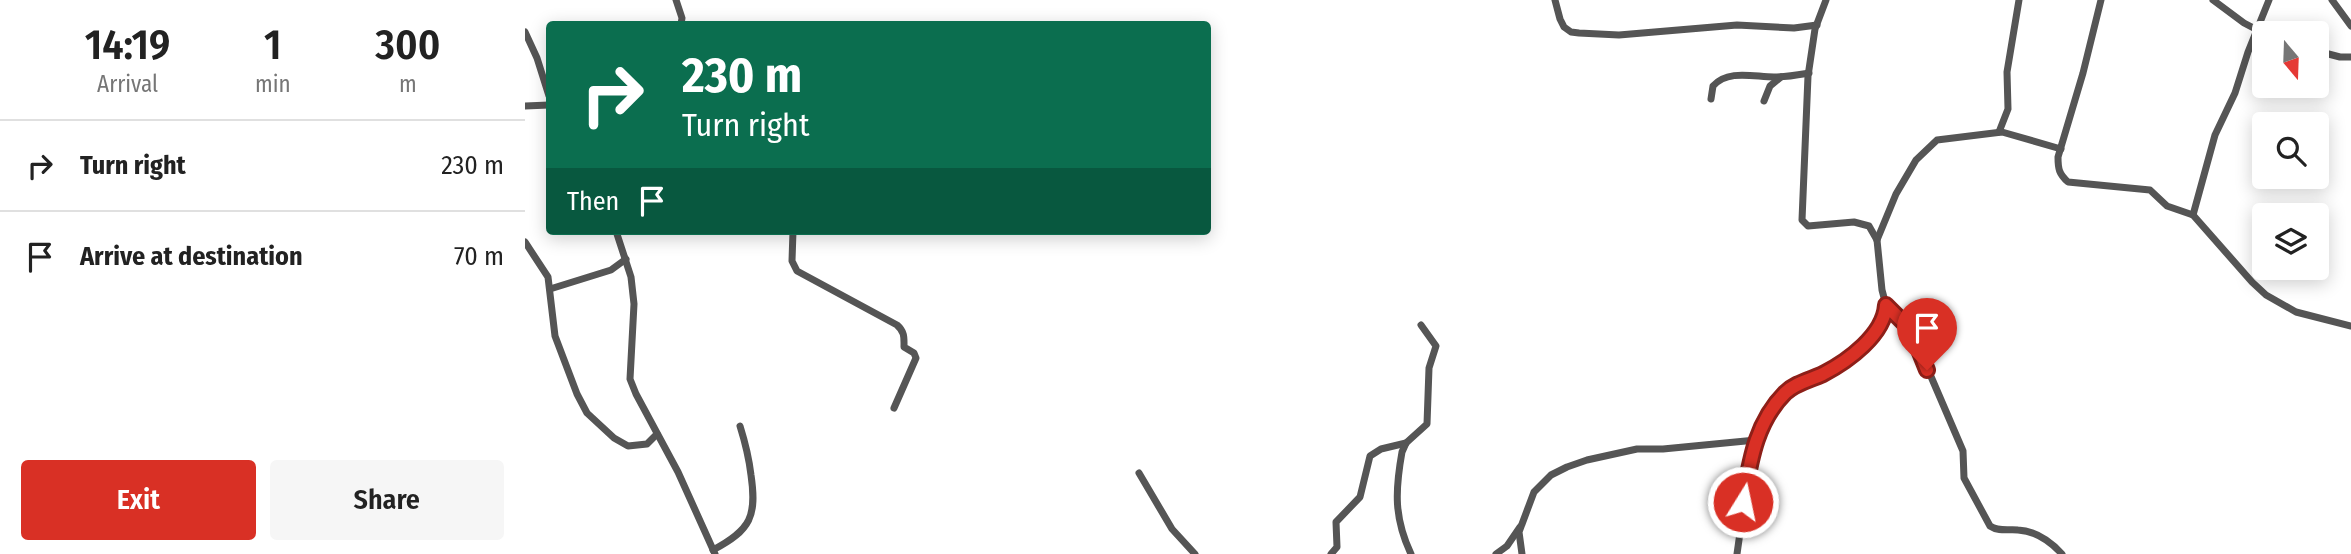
<!DOCTYPE html>
<style>
:root{--surface:#fff;--page:#f6f6f6;--text:#222;--muted:#767676;--line:#e0e0e0;--accent:#d93025}
body{margin:0;font-family:"Fira Sans Condensed",sans-serif;background:var(--page);color:var(--text);height:100vh;display:flex;flex-direction:column;font-size:26px;white-space:nowrap}
*{box-sizing:border-box;margin:0}
p{font-size:23px;color:var(--muted)}
.icon{flex:none;width:38px;height:38px;fill:none;stroke:currentColor;stroke-width:2;stroke-linecap:round;stroke-linejoin:round}
.map{position:relative;flex:1;overflow:hidden}
.drawer{display:flex;flex-direction:column;background:var(--surface);width:525px}
.drawer>*{flex:none}
.guide{position:absolute;left:21px;top:21px;width:665px;height:214px;border-radius:7px;box-shadow:0 4px 18px #0003;background:#0b6e4f;color:#fff;overflow:hidden}
.needle{width:46px;rotate:161deg}
.tools{position:absolute;left:1727px;top:21px;display:grid;gap:14px}
.tools a{display:grid;place-items:center;width:77px;height:77px;border-radius:7px;background:var(--surface);box-shadow:0 4px 18px #0003;font-size:35px}
.pin{position:absolute;display:grid;place-items:center;width:60px;height:60px;color:#fff;margin:-72px -30px;border-radius:50% 50% 50% 0;rotate:-45deg;box-shadow:0 0 7px #0007}
.pin .icon{rotate:45deg}
.me{position:absolute;width:77px;margin:-38px;rotate:10deg;stroke-linejoin:round;filter:drop-shadow(0 0 5px #0008)}
.turn{display:flex;align-items:center;gap:24px;height:147px;padding:0 21px;font-size:32px}
.turn .icon{width:91px;height:91px;stroke-width:2.5}
.turn b{display:block;font-size:49px;line-height:60px}
.then{display:flex;align-items:center;height:66px;padding:0 21px;background:#0003;gap:14px;font-size:26px}
.eta{display:flex;justify-content:space-evenly;align-items:center;height:119px;text-align:center}
.eta b{font-size:42px;font-weight:600;line-height:49px}
.primary-button{display:flex;gap:14px;margin-top:auto;padding:14px 21px}
.primary-button a{flex:1;height:80px;border-radius:7px;background:var(--accent);color:#fff;font-size:28px;font-weight:600;line-height:80px;text-align:center}
.primary-button a+a{background:var(--page);color:var(--text)}
ul{padding:0;list-style:none}
li{display:flex;align-items:center;gap:21px;height:91px;padding:0 21px;border-top:2px solid var(--line)}
li div{flex:1}
li b{display:block;font-size:26px}
li em{font-style:normal}
main{display:flex;flex:1;min-height:0}
.map>svg:first-child{display:block}
.lines{fill:none;stroke-linecap:round;stroke-linejoin:round}
.street{stroke:#555;stroke-width:7}
.route-casing{stroke:#8d1f18;stroke-width:18}
.route{stroke:#d93025;stroke-width:12}
</style>
<main>
<section class="drawer">
<div class="eta">
<div><b>14:19</b><p>Arrival</p></div>
<div><b>1</b><p>min</p></div>
<div><b>300</b><p>m</p></div>
</div>
<ul>
<li><svg class="icon" aria-label="right" viewBox="0 0 24 24"><path d="M7 20v-9h11M14 6l5 5-5 5"/></svg><div><b>Turn right</b></div><em>230 m</em></li>
<li><svg class="icon" aria-label="arrive" viewBox="0 0 24 24"><path d="M6 21V4h12l-3 4 3 4H6"/></svg><div><b>Arrive at destination</b></div><em>70 m</em></li>
</ul>
<div class="primary-button"><a>Exit</a><a>Share</a></div>
</section>
<div class="map">
<svg width="1826" height="554" viewBox="0 0 1826 554">
<rect width="100%" height="100%" fill="#fff"/>
<g class="lines">
<g class="street">
<path d="M151,0L157,18L156,24"/>
<path d="M1030,0L1035,19L1039,27L1046,32L1054,33L1094,35L1212,25L1269,28L1292,25"/>
<path d="M1576,0L1558,73L1533,157C1533,169 1534,174 1543,182L1625,190L1642,206L1668,215L1727,282L1741,295L1771,312L1826,326"/>
<path d="M1688,0L1719,23L1740,34"/>
<path d="M1807,0L1826,26"/>
<path d="M0,32L12,58L24,96"/>
<path d="M1792,51L1815,57H1826"/>
<path d="M1186,99L1188,86C1203,69 1229,77 1249,77C1261,77 1272,75 1284,73"/>
<path d="M1239,101L1245,86L1256,77"/>
<path d="M0,106L24,105"/>
<path d="M1474,132L1483,109L1482,72L1494,0"/>
<path d="M1668,215L1690,135L1710,93L1723,52L1744,0"/>
<path d="M91,231L106,277L109,304L105,379L111,394L153,472L190,554"/>
<path d="M268,231L267,261L272,271L372,325C380,332 379,338 379,347L389,353L391,358L369,408"/>
<path d="M1352,240L1371,194L1391,160L1412,140L1477,132L1536,149"/>
<path d="M0,242L23,277L30,336L52,394L62,413L89,438L103,446L122,444L132,434"/>
<path d="M25,289L86,270L101,259"/>
<path d="M1361,305L1386,330L1438,451L1439,478L1465,526C1474,532 1483,529 1493,530C1511,531 1525,541 1537,554"/>
<path d="M614,473L647,529L670,554"/>
<path d="M188,550C226,530 232,516 226,475C224,458 220,442 215,426"/>
<path d="M806,554L812,547L811,522L835,497L845,456L856,449L881,443"/>
<path d="M886,554C869,518 870,491 877,452L881,443L902,424L904,368L911,346L896,325"/>
<path d="M971,554L982,546L995,527"/>
<path d="M997,554L994,532L1009,492L1026,475L1042,467L1062,460L1112,449H1138L1231,440"/>
<path d="M1212,554L1227,448L1242,417L1263,390L1322,359L1341,341L1361,315V305L1357,290L1352,240L1344,226L1329,222L1283,226L1277,220L1283,76L1290,29L1301,0"/>
</g>
</g>
<g class="lines">
<g class="route-casing">
<path id="route" d="M1218,502C1225,463 1230,423 1260,393C1270,383 1285,380 1298,374C1323,361 1359,335 1361,305L1386,330L1402,370"/>
</g>
<use href="#route" class="route"/>
</g>
</svg>
<div class="tools">
<a><svg class="needle" viewBox="-14 -14 28 28"><path d="M0-13l5 13h-10z" fill="#e53935"/><path d="M0 13l5-13h-10z" fill="#767676"/></svg></a>
<a><svg class="icon" aria-label="search" viewBox="0 0 24 24"><circle cx="10" cy="10" r="6"/><path d="M15 15l6 6"/></svg></a>
<a><svg class="icon" aria-label="layers" viewBox="0 0 24 24"><path d="M12 4l9 5-9 5-9-5zM3 14l9 5 9-5"/></svg></a>
</div>
<div class="pin" style="left:1402px;top:370px;background:#d93025"><svg class="icon" aria-label="arrive" viewBox="0 0 24 24"><path d="M6 21V4h12l-3 4 3 4H6"/></svg></div>
<svg class="me" style="left:1218px;top:502px" viewBox="-20 -20 40 40"><circle r="17" fill="#d93025" stroke="#fff" stroke-width="3"/><path d="M0-11L8 9 0 5-8 9z" fill="#fff"/></svg>
<div class="guide">
<div class="turn"><svg class="icon" aria-label="right" viewBox="0 0 24 24"><path d="M7 20v-9h11M14 6l5 5-5 5"/></svg><div><b>230 m</b>Turn right</div></div>
<div class="then">Then<svg class="icon" aria-label="arrive" viewBox="0 0 24 24"><path d="M6 21V4h12l-3 4 3 4H6"/></svg></div>
</div>
</div>
</main>
